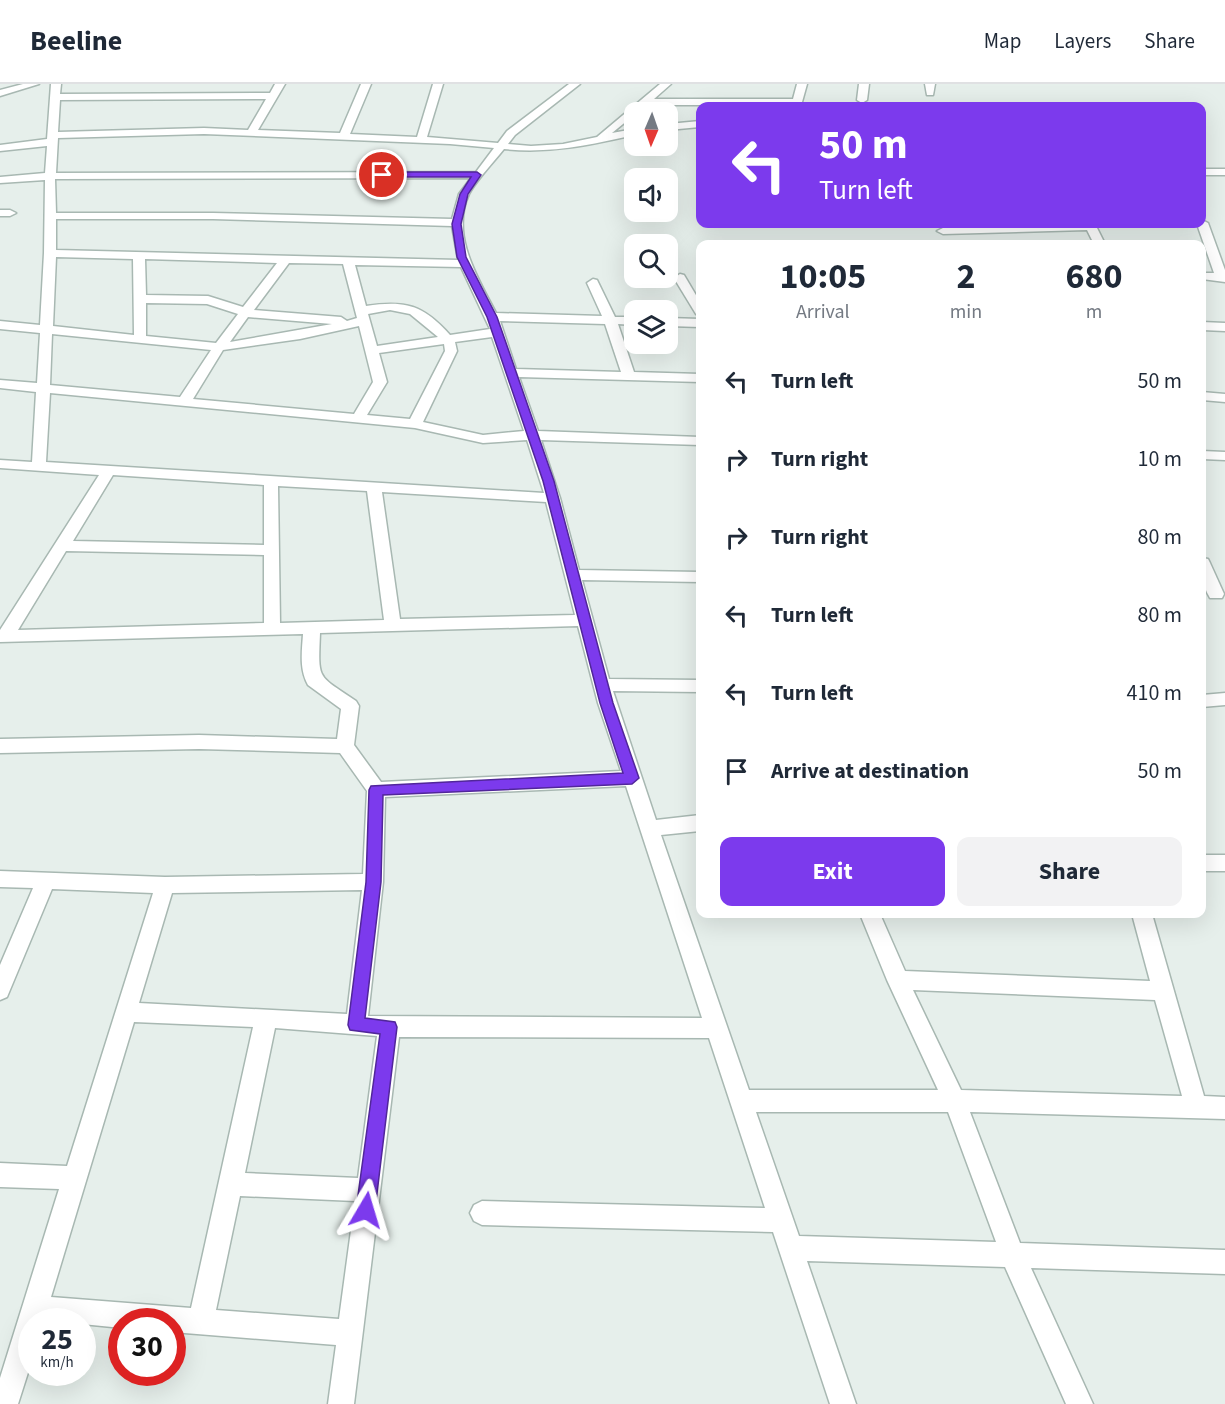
<!DOCTYPE html>
<style>
:root{--surface:#fff;--page:#f2f2f3;--text:#1f2937;--muted:#747a83;--line:#e0e1e3;--accent:#7c3aed}
body{margin:0;font-family:"Source Sans 3",sans-serif;background:var(--page);color:var(--text);height:100vh;display:flex;flex-direction:column;font-size:22px;white-space:nowrap}
*{box-sizing:border-box;margin:0}
p{font-size:20px;color:var(--muted)}
.icon{flex:none;width:33px;height:33px;fill:none;stroke:currentColor;stroke-width:2;stroke-linecap:round;stroke-linejoin:round}
.map{position:relative;flex:1;overflow:hidden}
.details{position:absolute;left:696px;top:156px;width:510px;height:678px;display:flex;flex-direction:column;background:var(--surface);border-radius:12px;box-shadow:0 6px 24px #0002}
.details>*{flex:none}
.banner{position:absolute;left:696px;top:18px;width:510px;height:126px;border-radius:12px;box-shadow:0 6px 24px #0002;background:#7c3aed;color:#fff;overflow:hidden}
.needle{width:39px;rotate:182deg}
.fabs{position:absolute;left:624px;top:18px;display:grid;gap:12px}
.fabs a{display:grid;place-items:center;width:54px;height:54px;border-radius:12px;background:var(--surface);box-shadow:0 6px 24px #0002;font-size:30px}
.speed{position:absolute;left:18px;top:1224px;display:flex;gap:12px;font-size:30px;font-weight:700;text-align:center}
.speed>*{display:grid;place-content:center;width:78px;height:78px;border-radius:50%;background:var(--surface);box-shadow:0 6px 24px #0002;line-height:1}
.speed small{font-size:15px;font-weight:400}
.speed .limit{border:9px solid #d22;background:#fff;color:#111}
.pin{position:absolute;display:grid;place-items:center;width:51px;height:51px;color:#fff;margin:-26px;border:3px solid #fff;border-radius:50%;box-shadow:0 2px 6px #0007}
.me{position:absolute;width:66px;margin:-33px;rotate:7deg;stroke-linejoin:round;filter:drop-shadow(0 0 4px #0008)}
.turn{display:flex;align-items:center;gap:21px;height:126px;padding:0 24px;font-size:27px}
.turn .icon{width:78px;height:78px;stroke-width:2.5}
.turn b{display:block;font-size:42px;line-height:51px}
.eta{display:flex;justify-content:space-evenly;align-items:center;height:102px;text-align:center}
.eta b{font-size:36px;font-weight:700;line-height:42px}
.cta{display:flex;gap:12px;margin-top:auto;padding:12px 24px}
.cta a{flex:1;height:69px;border-radius:12px;background:var(--accent);color:#fff;font-size:24px;font-weight:700;line-height:69px;text-align:center}
.cta a+a{background:var(--page);color:var(--text)}
ul{padding:0;list-style:none}
li{display:flex;align-items:center;gap:18px;height:78px;padding:0 24px}
li div{flex:1}
li b{display:block;font-size:22px}
li em{font-style:normal}
header{display:flex;align-items:center;gap:36px;box-sizing:border-box;height:84px;padding:0 30px;background:var(--surface);border-bottom:2px solid var(--line)}
header strong{font-size:28px}
nav{display:flex;gap:33px;margin-inline-start:auto;font-size:21px}
.map>svg:first-child{display:block}
.lines{fill:none;stroke-linecap:round;stroke-linejoin:round}
.minor-casing{stroke:#a8b8b2;stroke-width:3}
.minor{fill:#fff;fill-rule:evenodd}
.route{fill:#7c3aed;stroke:#51269a;stroke-width:1.5}
</style>
<header>
<strong>Beeline</strong>
<nav><a>Map</a><a>Layers</a><a>Share</a></nav>
</header>
<div class="map">
<svg width="1225" height="1320" viewBox="0 0 1225 1320">
<rect width="100%" height="100%" fill="#e6efeb"/>
<g class="lines">
<g class="minor-casing">
<g id="minor">
<path d="M23,0H39L0,12V6Z"/>
<path d="M51,0H61L60,10L270,9L275,0H285L258,46L340,49L361,0H371L350,50L417,53L433,0H443L427,53L498,59L507,47L569,0H580L515,51L508,60L531,62L563,60L597,53L660,0H671L654,15H793L797,0H807L802,18L797,21H647L634,28V31L612,49L634,45V51C590,61 549,70 504,65C493,79 477,95 469,110C450,151 478,194 496,229L602,232L587,199L593,195L597,196L615,233H634V241L618,240L634,288L700,290V298L519,293L538,347L700,353V361L541,356L560,414L579,486L700,488V498L582,496L609,595L700,596V608L613,607L656,736L700,731V747L661,751L749,1006H938L887,896L860,830H880L905,887L1150,897L1132,830H1152L1204,1012L1225,1013V1035L970,1028L1020,1159L1225,1166V1190L1031,1184L1093,1320H1066L1005,1183L807,1177L856,1320H830L773,1148L482,1141L474,1137L470,1129L474,1121L482,1117L765,1124L709,954L399,953L354,1320H328L336,1261L172,1248V1238H122V1244L82,1240V1238H32V1276L18,1320H0V1294L59,1105L0,1103V1079L67,1082L153,809L52,805L7,913L0,916V881L33,804L0,803V787L165,793L363,790L367,707L340,669L199,665L0,669V655L199,651L337,655L341,625L308,601C299,585 302,567 303,550L0,558V546L99,391L0,384V376L32,378L36,308L0,304V296L37,299L40,249L0,245V237L40,241L44,169L45,96L0,99V93L45,89L47,62L0,67V61L47,55ZM266,15L248,46L204,44L58,48L60,16ZM204,50L450,60L494,64L476,88L56,89L58,54ZM471,94L459,110L452,135L213,129H56L55,95ZM56,135H213L452,142L458,176L56,166ZM56,173L133,175L134,251L53,242ZM145,175L277,179L243,223L208,212L146,211ZM289,179L343,180L357,234L347,237L341,233L254,226ZM355,181L461,183L490,245L450,251C423,221 406,216 366,222ZM146,219L207,220L238,230L216,259L146,252ZM390,226L410,230L438,253L377,262L368,230ZM248,233L332,240L230,258ZM500,237L605,240L621,288L516,285ZM359,242L373,298L354,330L193,315L223,266L300,255ZM52,250L211,266L180,313L50,301ZM492,253L524,347L483,351L423,338L457,267L455,258ZM444,260L445,267L410,335L367,331L387,298L379,269ZM50,309L415,344L483,359L527,356L544,409L46,378ZM113,391L264,401V461L73,457ZM278,402L367,407L384,536L280,539ZM382,408L546,418L575,531L400,535ZM66,467L264,471V539L18,546ZM578,542L598,619L621,687L381,698L354,661L359,622L356,617C317,590 318,598 320,549ZM626,702L702,934L368,932L383,798L385,713ZM362,806L347,930L139,919L172,809ZM913,906L1155,916L1182,1012L961,1006ZM134,938L253,943L191,1224L51,1213ZM275,944L377,952L358,1094L245,1089ZM756,1028H948L996,1158L799,1152ZM240,1112L355,1117L339,1235L216,1226Z"/>
<path d="M859,0H869L867,16L862,19L857,16Z"/>
<path d="M925,0H935L933,11H927Z"/>
<path d="M700,37V43L668,46V40Z"/>
<rect x="1202" y="85" width="23" height="6"/>
<path d="M0,126H10L16,129L10,132H0Z"/>
<path d="M1202,136L1208,139L1225,186V198L1202,195V189H1214L1197,140H1202Z"/>
<path d="M992,140H1095L1105,160H1094L1087,146L943,150L937,147L943,144L984,143Z"/>
<path d="M680,190L684,191L700,218V231L696,230L674,194Z"/>
<path d="M668,234L700,235V243L668,242Z"/>
<path d="M1202,238L1225,239V247L1202,246Z"/>
<path d="M1202,308L1225,310V318L1202,316Z"/>
<path d="M1202,367L1225,368V376L1202,375Z"/>
<path d="M1202,474L1208,475L1210,479L1224,510L1222,514H1210C1202,500 1200,489 1202,474Z"/>
<path d="M1225,609V621L1202,623V611Z"/>
<rect x="1202" y="771" width="23" height="16"/>
</g>
</g>
<use href="#minor" class="minor"/>
</g>
<path class="route" d="M382,88H477L481,91L468,110L461,140L466,173L497,233L554,397L613,619L639,694L632,700L383,711L381,798L365,934L395,938L397,943L375,1126L372,1133L366,1135L359,1133L356,1126L380,950L350,946L348,941L366,798L369,706L371,702L623,689L600,619L543,397L487,233L457,173L452,140L460,110L471,93H379V89Z"/>
</svg>
<div class="fabs">
<a><svg class="needle" viewBox="-14 -14 28 28"><path d="M0-13l5 13h-10z" fill="#e53935"/><path d="M0 13l5-13h-10z" fill="#747a83"/></svg></a>
<a><svg class="icon" aria-label="sound" viewBox="0 0 24 24"><path d="M4 9h4l5-4v14l-5-4H4zM17 9q2 3 0 6"/></svg></a>
<a><svg class="icon" aria-label="search" viewBox="0 0 24 24"><circle cx="10" cy="10" r="6"/><path d="M15 15l6 6"/></svg></a>
<a><svg class="icon" aria-label="layers" viewBox="0 0 24 24"><path d="M12 4l9 5-9 5-9-5zM3 14l9 5 9-5"/></svg></a>
</div>
<div class="speed"><div>25<small>km/h</small></div><div class="limit">30</div></div>
<div class="pin" style="left:382px;top:91px;background:#d93025"><svg class="icon" aria-label="arrive" viewBox="0 0 24 24"><path d="M6 21V4h12l-3 4 3 4H6"/></svg></div>
<svg class="me" style="left:366px;top:1126px" viewBox="-20 -20 40 40"><path d="M0-17L14 15 0 8-14 15z" fill="#7c3aed" stroke="#fff" stroke-width="4"/></svg>
<div class="banner">
<div class="turn"><svg class="icon" aria-label="left" viewBox="0 0 24 24"><path d="M17 20v-9H6M10 6l-5 5 5 5"/></svg><div><b>50 m</b>Turn left</div></div>
</div>
<section class="details">
<div class="eta">
<div><b>10:05</b><p>Arrival</p></div>
<div><b>2</b><p>min</p></div>
<div><b>680</b><p>m</p></div>
</div>
<ul>
<li><svg class="icon" aria-label="left" viewBox="0 0 24 24"><path d="M17 20v-9H6M10 6l-5 5 5 5"/></svg><div><b>Turn left</b></div><em>50 m</em></li>
<li><svg class="icon" aria-label="right" viewBox="0 0 24 24"><path d="M7 20v-9h11M14 6l5 5-5 5"/></svg><div><b>Turn right</b></div><em>10 m</em></li>
<li><svg class="icon" aria-label="right" viewBox="0 0 24 24"><path d="M7 20v-9h11M14 6l5 5-5 5"/></svg><div><b>Turn right</b></div><em>80 m</em></li>
<li><svg class="icon" aria-label="left" viewBox="0 0 24 24"><path d="M17 20v-9H6M10 6l-5 5 5 5"/></svg><div><b>Turn left</b></div><em>80 m</em></li>
<li><svg class="icon" aria-label="left" viewBox="0 0 24 24"><path d="M17 20v-9H6M10 6l-5 5 5 5"/></svg><div><b>Turn left</b></div><em>410 m</em></li>
<li><svg class="icon" aria-label="arrive" viewBox="0 0 24 24"><path d="M6 21V4h12l-3 4 3 4H6"/></svg><div><b>Arrive at destination</b></div><em>50 m</em></li>
</ul>
<div class="cta"><a>Exit</a><a>Share</a></div>
</section>
</div>
